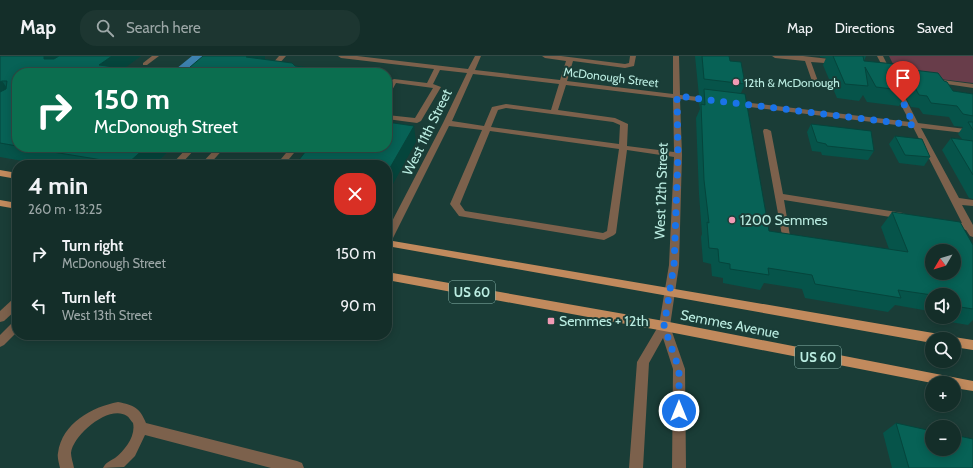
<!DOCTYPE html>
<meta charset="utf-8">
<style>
:root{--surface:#142e29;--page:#1d3631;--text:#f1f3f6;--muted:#9da8a8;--line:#334a46}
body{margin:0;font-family:Cabin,sans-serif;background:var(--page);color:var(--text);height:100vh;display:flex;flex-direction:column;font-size:15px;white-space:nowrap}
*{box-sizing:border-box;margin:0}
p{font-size:13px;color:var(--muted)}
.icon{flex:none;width:22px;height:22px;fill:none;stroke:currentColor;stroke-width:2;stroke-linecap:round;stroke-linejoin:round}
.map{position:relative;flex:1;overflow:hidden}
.sheet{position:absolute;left:12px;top:104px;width:380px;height:180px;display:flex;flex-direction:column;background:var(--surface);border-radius:16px;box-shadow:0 2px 10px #0003,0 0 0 1px var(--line)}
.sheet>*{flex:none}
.hud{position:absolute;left:12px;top:12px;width:380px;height:84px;border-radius:16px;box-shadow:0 2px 10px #0003,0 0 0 1px var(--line);background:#0b6e4f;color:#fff;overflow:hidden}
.needle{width:26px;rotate:232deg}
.buttons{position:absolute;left:925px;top:188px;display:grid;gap:8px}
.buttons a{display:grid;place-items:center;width:36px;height:36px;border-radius:50%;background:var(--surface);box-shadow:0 2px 10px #0003,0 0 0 1px var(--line);font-size:20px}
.pin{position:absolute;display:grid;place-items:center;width:34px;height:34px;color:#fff;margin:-41px -17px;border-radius:50% 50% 50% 0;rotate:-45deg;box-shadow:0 0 4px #0007}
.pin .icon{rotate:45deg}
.me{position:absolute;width:44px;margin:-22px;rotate:0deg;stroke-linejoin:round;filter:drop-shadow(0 0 3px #0008)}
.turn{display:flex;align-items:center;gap:14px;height:84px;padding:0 16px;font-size:18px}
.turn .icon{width:52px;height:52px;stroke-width:2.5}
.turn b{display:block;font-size:28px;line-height:34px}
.round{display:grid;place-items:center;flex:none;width:42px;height:42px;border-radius:16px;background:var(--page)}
.summary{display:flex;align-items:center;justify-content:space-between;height:68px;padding:0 16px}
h1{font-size:24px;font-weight:800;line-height:30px}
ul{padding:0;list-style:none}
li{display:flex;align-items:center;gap:12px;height:52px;padding:0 16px}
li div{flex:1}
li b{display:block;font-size:15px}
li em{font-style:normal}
header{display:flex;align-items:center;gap:24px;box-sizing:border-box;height:56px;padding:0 20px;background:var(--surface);border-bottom:1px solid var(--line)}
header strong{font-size:19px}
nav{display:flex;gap:22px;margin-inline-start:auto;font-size:14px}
.search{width:280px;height:36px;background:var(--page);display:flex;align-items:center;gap:10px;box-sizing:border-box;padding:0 14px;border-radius:16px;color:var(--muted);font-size:15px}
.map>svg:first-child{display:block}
.green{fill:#683d4a}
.water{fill:#3d82af}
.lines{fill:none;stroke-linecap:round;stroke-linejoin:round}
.minor{fill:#7c614c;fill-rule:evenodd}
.major{fill:#c18a5d;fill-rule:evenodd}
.wall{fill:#06544a;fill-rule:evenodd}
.shaded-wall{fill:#05453c}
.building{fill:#076256;stroke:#05453c;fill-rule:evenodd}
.route{stroke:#1a73e8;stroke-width:7;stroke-dasharray:0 12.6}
.poi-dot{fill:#f19ab4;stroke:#1a3d37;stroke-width:1.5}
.labels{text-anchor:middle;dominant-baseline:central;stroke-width:4;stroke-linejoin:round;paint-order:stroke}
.far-street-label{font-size:12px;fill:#baece1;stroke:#1a3d37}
.far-poi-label{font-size:12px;fill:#baece1;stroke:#1a3d37;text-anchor:start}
.shield{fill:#1a3d37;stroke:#8ab8ae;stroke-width:1}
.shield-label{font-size:13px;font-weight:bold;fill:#baece1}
.street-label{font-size:14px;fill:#baece1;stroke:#1a3d37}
.poi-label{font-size:14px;fill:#baece1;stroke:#1a3d37;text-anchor:start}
</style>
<header>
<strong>Map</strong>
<div class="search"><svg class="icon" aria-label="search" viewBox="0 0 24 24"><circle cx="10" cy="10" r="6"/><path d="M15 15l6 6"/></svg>Search here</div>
<nav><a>Map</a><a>Directions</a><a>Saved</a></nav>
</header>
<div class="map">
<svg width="973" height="412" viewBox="0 0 973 412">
<rect width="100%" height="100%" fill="#1a3d37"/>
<path class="green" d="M889,0H973V27L898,18Z"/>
<path class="water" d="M192,0H208L186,16L176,15L171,17Z"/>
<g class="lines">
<g class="minor">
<path d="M152,0H159L147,9H143V7Z"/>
<path d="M279,0H286L271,17H264Z"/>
<path d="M338,0H357L468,13L475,0H481L475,14L560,24L566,5L545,2L542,0H561L625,8L629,7L630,0H636L634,10L625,12L573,5L567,25L673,38V0H679L680,39L717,43L718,45L714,47L680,43L682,99L679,209L670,270L685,313L686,412H672L673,313L663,282L649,307L643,412H629L637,306L659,269L669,209L674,101L627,94L616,177L614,179L604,184L459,160L450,148L482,74L449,70L392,184L387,187V175L443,67L467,17L440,14L433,28L441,31L421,65L417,67L387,63V59L415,62L433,32L396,27L390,38H387V30L392,24L394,23L427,27L434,13L341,2ZM473,18L559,28L551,54L506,48L492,51L484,70L452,65ZM566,29L673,42L674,96L627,90L628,68L615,62L558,54ZM506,52L613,66L620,69L619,88L491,71L498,54ZM490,75L619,93L607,175L603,177L465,155L460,148Z"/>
<path d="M772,0H803L838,4L841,6L838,8L811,6L819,28L816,30L813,28L805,5L775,2Z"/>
<path d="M877,0H883L892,18L891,19H887Z"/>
<path d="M935,23L973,28V32L933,26L932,25Z"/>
<path d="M894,32H897L901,34L918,67L973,74V78L921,72L959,142L973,144V150L962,149L973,169V181L970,180L966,174L950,171L945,168L950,165L962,167L913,71L734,49L730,47L734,45L910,66L893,34Z"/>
<path d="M764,73H767L771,75L783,138L903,157L908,160L906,162L903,163L784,144L790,180L796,182L798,184L793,187L783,185L763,75Z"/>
<path d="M188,91H197L180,109H171Z"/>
<path d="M217,91H225L209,109H200Z"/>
<path d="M291,91H299L284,109H276Z"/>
<path d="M17,242V253L4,265L0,266V255L13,243Z"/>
<path d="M17,264V276L4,289L0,291V279L13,266Z"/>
<path d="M118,346C134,349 140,352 146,367L297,405L302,407L304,412H271L145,379L135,400L124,411L103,412C106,406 110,405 115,402C125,394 136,380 133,367C131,365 129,361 127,360C109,348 73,379 71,397C71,401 73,407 74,412H60C59,407 57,401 58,397C62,367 92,351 118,346Z"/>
</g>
<g class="major">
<path d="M0,114L17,117V123L0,120Z"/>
<path d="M0,144L17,147V153L0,150Z"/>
<path d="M387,184L939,278L943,280L945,283H932V287L387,190Z"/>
<path d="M387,216L664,265L973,325V335L954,332V327H932L664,275L387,224Z"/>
<path d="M954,281L973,284V294L954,291V283H950Z"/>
</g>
</g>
<g class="wall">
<path d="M0,0H141L124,12L17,17V91H173L154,109H45L0,101Z"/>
<path d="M695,0H729L730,5L745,28L741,37L769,175L889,193L881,171L892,156L973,189V264L968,269L933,263L929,255L895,249L888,256L805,242L802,233L764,227L760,234L723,227V222L712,220L711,208L703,206L701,181L702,178L699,138L696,62L700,53L699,47L701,40H699ZM932,239H954V261H932Z"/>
<path d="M820,0H866L864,5L901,19L905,13L944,25L953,35L973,38V143L969,142L942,94L951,82L962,83L958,78L963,71L954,70L949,61L923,58L919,52L911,51L905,40L899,50L867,46L863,39L859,45L837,42L823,9L826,2L820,1Z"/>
<path d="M811,68L874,95L868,104L822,99L821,96L812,95L807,76Z"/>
<path d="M895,80L930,101L924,110L899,107L889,88Z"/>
<path d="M896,367L973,412H892L883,377Z"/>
</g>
<g class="shaded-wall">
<path d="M44,0H77L54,17L44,3Z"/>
<path d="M112,0H141L118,17L99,9Z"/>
<path d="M247,0H265V3L251,16L246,1Z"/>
<path d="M2,25L13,41L0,50V26Z"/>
<path d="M414,70L416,86L387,139V117Z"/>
<path d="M146,91H173L154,109H128L127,108Z"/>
</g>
<g class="building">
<path d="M0,0H45H44V3H54L59,0H112L99,9L159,17H17V90L0,87V36L6,33L7,25H2L0,26Z"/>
<path d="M203,0H247L246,1L292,7L295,10L350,17H183Z"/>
<path d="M702,0H729L730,5L741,6L745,28L704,23Z"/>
<path d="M833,0H863L864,5L895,8L909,35L876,31L865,11L868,30L845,28Z"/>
<path d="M905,13L938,17L944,25L947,26L953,35L973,38V60L963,58L957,50L931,47L927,40L919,39Z"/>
<path d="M704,33L745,38L769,175L908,196L892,156L960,166L973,189V253L954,250V239H932L898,234L901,242L815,228L812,219L768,212L769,219L730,213V208L719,206L718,193L709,192L707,166L709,167L704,124L701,48L705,49ZM932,195H954V217H932Z"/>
<path d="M387,66L414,70L387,117V109H295L309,91H387Z"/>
<path d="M968,66H973V74Z"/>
<path d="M811,68L871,75L874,95L827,90L826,88L817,86Z"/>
<path d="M895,80L922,83L930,101L905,99Z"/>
<path d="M951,82L973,85V119Z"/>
<path d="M22,91H146L127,108Z"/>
<path d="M896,367L932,375V393H954V379L973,383V412H909Z"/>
</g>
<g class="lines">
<path class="route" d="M679,355V313L664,270L674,209L678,99L677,40L914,69L903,46"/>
</g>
<g class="poi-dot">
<circle cx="736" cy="26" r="4"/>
<circle cx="732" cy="164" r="4"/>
<rect x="547" y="261" width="8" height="8" rx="2"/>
</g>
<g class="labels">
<g class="far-street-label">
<text transform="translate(611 21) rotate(7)">McDonough Street</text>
</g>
<g class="far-poi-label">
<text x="744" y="26">12th &amp; McDonough</text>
</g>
<g class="shield">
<rect x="449" y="225" width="46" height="22" rx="3"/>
<rect x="795" y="290" width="46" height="22" rx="3"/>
</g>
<g class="shield-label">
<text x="472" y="236">US 60</text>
<text x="818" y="301">US 60</text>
</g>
<g class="street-label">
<text transform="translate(427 76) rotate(-64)">West 11th Street</text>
<text transform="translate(661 135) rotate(-88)">West 12th Street</text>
<text transform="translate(730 268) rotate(11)">Semmes Avenue</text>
</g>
<g class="poi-label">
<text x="740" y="164">1200 Semmes</text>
<text x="559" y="265">Semmes + 12th</text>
</g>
</g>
</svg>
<div class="buttons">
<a><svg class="needle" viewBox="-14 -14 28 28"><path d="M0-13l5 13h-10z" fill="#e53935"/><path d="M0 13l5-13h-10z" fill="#9da8a8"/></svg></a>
<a><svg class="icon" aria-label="sound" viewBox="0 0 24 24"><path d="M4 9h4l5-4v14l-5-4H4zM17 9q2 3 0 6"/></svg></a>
<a><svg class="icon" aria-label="search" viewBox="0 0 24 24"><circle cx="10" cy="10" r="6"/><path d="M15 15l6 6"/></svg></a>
<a>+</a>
<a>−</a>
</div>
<div class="pin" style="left:903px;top:46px;background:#d93025"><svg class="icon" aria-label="arrive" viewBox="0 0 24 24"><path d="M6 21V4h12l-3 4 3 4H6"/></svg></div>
<svg class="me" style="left:679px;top:355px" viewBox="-20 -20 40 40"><circle r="17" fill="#1a73e8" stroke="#fff" stroke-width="3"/><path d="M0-11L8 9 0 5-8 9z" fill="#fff"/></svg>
<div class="hud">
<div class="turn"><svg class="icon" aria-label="right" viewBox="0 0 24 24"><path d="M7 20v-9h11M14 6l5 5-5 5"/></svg><div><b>150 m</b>McDonough Street</div></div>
</div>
<section class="sheet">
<div class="summary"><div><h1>4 min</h1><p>260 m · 13:25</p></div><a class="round" style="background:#d93025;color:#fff"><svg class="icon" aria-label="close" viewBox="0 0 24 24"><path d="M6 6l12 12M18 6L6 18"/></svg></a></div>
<ul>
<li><svg class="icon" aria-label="right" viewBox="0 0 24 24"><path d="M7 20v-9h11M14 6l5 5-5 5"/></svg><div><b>Turn right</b><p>McDonough Street</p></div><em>150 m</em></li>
<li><svg class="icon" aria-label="left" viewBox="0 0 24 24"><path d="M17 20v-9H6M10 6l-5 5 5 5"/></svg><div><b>Turn left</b><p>West 13th Street</p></div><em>90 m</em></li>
</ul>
</section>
</div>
